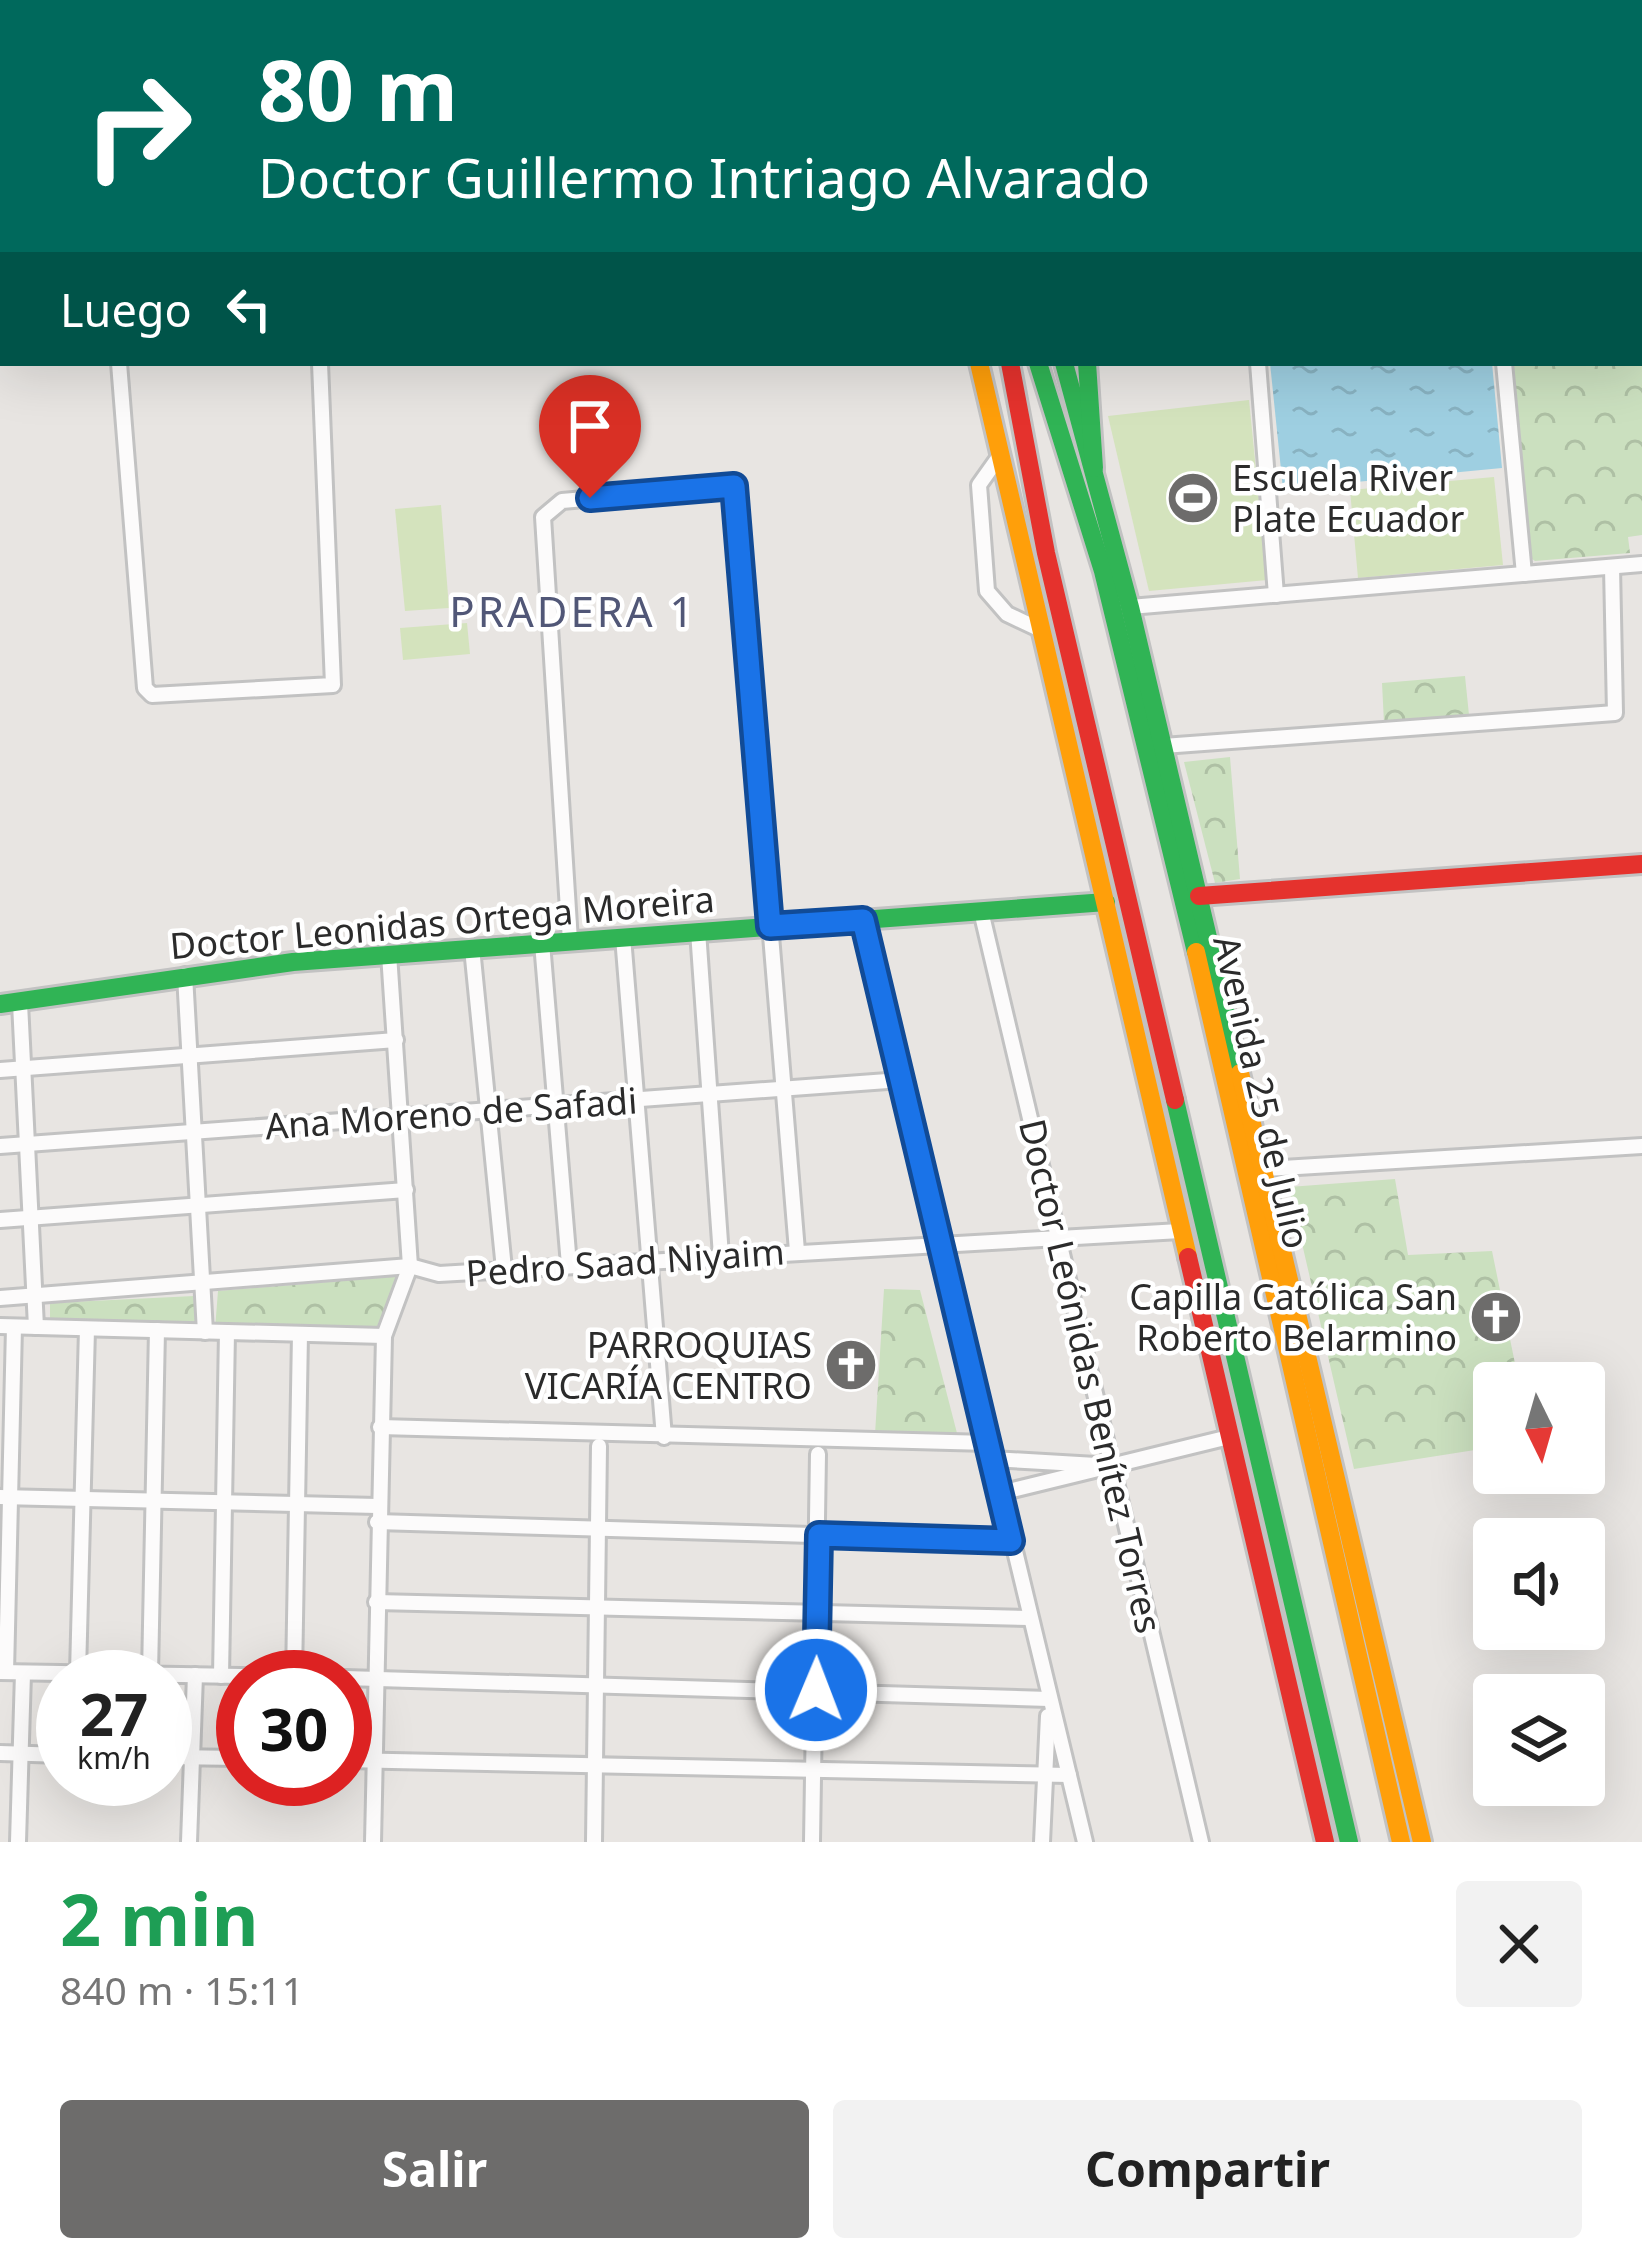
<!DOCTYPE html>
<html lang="es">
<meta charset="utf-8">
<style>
:root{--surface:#fff;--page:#f2f2f2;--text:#222;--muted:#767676;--accent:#6d6c6b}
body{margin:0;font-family:"Noto Sans",sans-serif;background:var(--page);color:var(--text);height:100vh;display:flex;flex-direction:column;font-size:45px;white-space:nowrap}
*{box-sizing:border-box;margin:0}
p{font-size:39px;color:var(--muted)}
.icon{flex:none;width:66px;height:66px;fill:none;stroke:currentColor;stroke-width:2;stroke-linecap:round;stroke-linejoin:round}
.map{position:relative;height:1842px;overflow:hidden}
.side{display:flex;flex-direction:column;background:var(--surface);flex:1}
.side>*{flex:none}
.guide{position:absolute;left:0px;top:0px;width:1644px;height:366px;box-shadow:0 12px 48px #0002;background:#00695c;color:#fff;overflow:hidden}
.needle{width:78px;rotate:175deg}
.buttons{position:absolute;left:1473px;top:1362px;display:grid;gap:24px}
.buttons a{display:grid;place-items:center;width:132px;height:132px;border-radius:12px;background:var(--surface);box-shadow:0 12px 48px #0002;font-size:60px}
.speed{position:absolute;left:36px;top:1650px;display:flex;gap:24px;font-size:60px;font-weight:700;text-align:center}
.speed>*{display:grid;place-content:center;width:156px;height:156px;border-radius:50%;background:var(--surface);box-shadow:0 12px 48px #0002;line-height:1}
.speed small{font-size:30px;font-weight:400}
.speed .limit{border:18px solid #d22;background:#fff;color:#111}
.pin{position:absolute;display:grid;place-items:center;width:102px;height:102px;color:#fff;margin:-123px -51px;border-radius:50% 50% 50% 0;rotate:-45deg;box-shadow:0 0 12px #0007}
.pin .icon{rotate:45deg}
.me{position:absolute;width:132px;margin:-66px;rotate:1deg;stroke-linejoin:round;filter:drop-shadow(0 0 9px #0008)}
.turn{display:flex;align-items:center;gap:42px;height:252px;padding:0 60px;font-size:54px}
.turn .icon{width:156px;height:156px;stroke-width:2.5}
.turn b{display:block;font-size:84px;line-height:102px}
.then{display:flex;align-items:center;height:114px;padding:0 60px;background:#0003;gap:24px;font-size:45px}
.round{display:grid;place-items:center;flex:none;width:126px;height:126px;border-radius:12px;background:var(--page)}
.headline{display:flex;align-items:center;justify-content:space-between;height:204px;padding:0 60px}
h1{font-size:72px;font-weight:700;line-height:90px;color:#1e9e55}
.action{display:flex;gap:24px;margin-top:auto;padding:24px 60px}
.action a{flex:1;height:138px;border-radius:12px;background:var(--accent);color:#fff;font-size:48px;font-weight:700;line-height:138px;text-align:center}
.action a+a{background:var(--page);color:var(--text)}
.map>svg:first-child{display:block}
.park{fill:url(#park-crowns)}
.pitch{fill:#d4e3bd}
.water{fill:url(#water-ripples)}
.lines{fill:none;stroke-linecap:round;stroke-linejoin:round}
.street-casing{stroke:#c2c2c2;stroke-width:20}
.fast-casing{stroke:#c2c2c2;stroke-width:24}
.slow-casing{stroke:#c2c2c2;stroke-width:24}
.jam-casing{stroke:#c2c2c2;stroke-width:24}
.street{stroke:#fcfbfb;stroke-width:14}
.fast{stroke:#30b455;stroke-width:18}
.slow{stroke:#ff9f0a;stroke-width:18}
.jam{stroke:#e5322d;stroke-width:18}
.route-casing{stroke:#114b97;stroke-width:30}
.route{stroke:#1a73e8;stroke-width:21}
.labels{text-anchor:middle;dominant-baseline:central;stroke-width:9;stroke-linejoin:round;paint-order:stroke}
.poi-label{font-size:36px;fill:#2b2b2b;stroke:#fff;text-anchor:end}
.street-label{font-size:36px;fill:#2b2b2b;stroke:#fff}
.quarter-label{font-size:42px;letter-spacing:3px;fill:#515777;stroke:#fff}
</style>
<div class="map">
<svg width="1642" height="1842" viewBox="0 0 1642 1842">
<defs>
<pattern id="park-crowns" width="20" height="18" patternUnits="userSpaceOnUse" patternTransform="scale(3)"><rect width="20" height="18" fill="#cbe0bf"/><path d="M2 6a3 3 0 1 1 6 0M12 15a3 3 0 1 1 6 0" fill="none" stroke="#aec0a4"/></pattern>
<pattern id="water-ripples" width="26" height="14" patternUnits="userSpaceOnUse" patternTransform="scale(3)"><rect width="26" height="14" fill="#9ecfe1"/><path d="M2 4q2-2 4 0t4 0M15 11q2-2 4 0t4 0" fill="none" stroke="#88b2c1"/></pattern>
</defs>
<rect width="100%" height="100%" fill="#e8e5e2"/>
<g class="park">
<path d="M1642,235V535L1628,537L1630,553L1535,561L1525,554L1510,363H1641Z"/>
<path d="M1465,676L1469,715L1384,723L1382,683Z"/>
<path d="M1230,757L1240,879L1215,883L1184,762Z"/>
<path d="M1395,1179L1408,1255L1492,1251L1519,1383H1494V1447L1354,1469L1289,1187Z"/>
<path d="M400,1276L375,1331L215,1329L218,1291Z"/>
<path d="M884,1289L920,1290L958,1437L875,1434Z"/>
<path d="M194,1296L196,1327L50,1323V1303Z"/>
</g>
<g class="pitch">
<path d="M1249,400L1267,580L1149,591L1108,416Z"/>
<path d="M1494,477L1503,565L1358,578L1350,490Z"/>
<path d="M441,505L449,608L405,611L395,509Z"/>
<path d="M467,623L470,654L403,660L400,628Z"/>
</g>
<path class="water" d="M1270,363H1492L1502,468L1283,489Z"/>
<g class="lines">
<g class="street-casing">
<g id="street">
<path d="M119,363L145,688L152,695L333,685L320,363"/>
<path d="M1258,363L1276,595"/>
<path d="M1504,363L1524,574"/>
<path d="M1001,454L979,485L987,591L1007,614L1043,631"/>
<path d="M1130,607L1642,564"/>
<path d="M1163,746L1615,713L1612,567"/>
<path d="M981,911L1201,1842"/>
<path d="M863,919L1085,1842"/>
<path d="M698,931L721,1256"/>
<path d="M623,937L664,1437"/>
<path d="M570,941L543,517L562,501L734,486L797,1251"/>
<path d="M542,943L569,1265"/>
<path d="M472,948L504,1269"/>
<path d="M185,975L205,1332"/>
<path d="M20,1003L36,1327"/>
<path d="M0,1070L396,1040"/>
<path d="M0,1146L901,1080"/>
<path d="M1265,1169L1642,1146"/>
<path d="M0,1220L406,1190"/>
<path d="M0,1298L410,1266L439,1274L1180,1231"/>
<path d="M0,1326L384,1336"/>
<path d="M380,1427L988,1443"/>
<path d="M992,1459L1096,1465"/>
<path d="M1000,1493L1229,1437"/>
<path d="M0,1497L377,1506"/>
<path d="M377,1522L1011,1541"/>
<path d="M376,1602L1029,1618"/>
<path d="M0,1672L301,1677"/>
<path d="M6,1672L14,1327"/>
<path d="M78,1673L87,1329"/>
<path d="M150,1674L157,1330"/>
<path d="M221,1676L227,1332"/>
<path d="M294,1677L300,1334"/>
<path d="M345,1678L1049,1699"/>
<path d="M0,1753L63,1755"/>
<path d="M165,1757L243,1758"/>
<path d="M345,1760L1069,1775"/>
<path d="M18,1842L23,1673"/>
<path d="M189,1842L195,1675"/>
<path d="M373,1842L384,1336L410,1266L389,954"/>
<path d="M594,1842L599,1446"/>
<path d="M812,1842L818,1454"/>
<path d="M1042,1842L1048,1716"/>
</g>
</g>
<g class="fast-casing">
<g id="fast">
<path d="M913,0L915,3"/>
<path d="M951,0L954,3"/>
<path d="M1144,0L1148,3"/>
<path d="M1227,0L1233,3"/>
<path d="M1078,3H1095"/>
<path d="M1641,179H1642"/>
<path d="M0,274L3,275"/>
<path d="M1038,363L1103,571L1196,952"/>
<path d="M1064,363L1130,607L1240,1073"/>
<path d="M1087,363L1094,468"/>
<path d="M0,1004L293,962L1106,902"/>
<path d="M1175,1100L1349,1842"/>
</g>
</g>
<g class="slow-casing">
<g id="slow">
<path d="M976,0L977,3"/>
<path d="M1265,0L1269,3"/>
<path d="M1641,151H1642"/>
<path d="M1641,222H1642"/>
<path d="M979,363L1188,1257"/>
<path d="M1196,952L1401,1842"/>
<path d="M1240,1073L1422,1842"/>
</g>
</g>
<g class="jam-casing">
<g id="jam">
<path d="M893,0L894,3"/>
<path d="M1641,197H1642"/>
<path d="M0,318L3,316"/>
<path d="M1010,363L1046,553L1175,1100"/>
<path d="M1199,896L1642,864"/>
<path d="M1188,1257L1325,1842"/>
</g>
</g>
<use href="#street" class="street"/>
<use href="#fast" class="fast"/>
<use href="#slow" class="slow"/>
<use href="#jam" class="jam"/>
</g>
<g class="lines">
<g class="route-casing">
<path id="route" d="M590,498L734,486L770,926L863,920L1011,1541L819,1535L816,1690"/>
</g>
<use href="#route" class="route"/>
</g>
<defs>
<g id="stadium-disc" transform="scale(2.7)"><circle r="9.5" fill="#6d6c6b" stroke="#fff"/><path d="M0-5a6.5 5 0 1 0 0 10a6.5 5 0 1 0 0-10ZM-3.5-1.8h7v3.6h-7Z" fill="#fff"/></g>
<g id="church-disc" transform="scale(2.7)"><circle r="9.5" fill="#6d6c6b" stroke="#fff"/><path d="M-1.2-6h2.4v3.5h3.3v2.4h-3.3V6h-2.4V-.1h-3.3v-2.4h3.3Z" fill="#fff"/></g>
</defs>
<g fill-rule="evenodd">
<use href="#stadium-disc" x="1193" y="498"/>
<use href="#church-disc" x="1496" y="1317"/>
<use href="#church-disc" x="851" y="1365"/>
</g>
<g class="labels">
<g class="poi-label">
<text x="1232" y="477" text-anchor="start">Escuela River<tspan x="1232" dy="41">Plate Ecuador</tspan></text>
<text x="1457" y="1296">Capilla Católica San<tspan x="1457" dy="41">Roberto Belarmino</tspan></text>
<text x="812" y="1344">PARROQUIAS<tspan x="812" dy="41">VICARÍA CENTRO</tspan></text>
</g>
<g class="street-label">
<text transform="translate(442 922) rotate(-5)">Doctor Leonidas Ortega Moreira</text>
<text transform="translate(1262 1092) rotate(77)">Avenida 25 de Julio</text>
<text transform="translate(451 1113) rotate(-4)">Ana Moreno de Safadi</text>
<text transform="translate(625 1262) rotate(-4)">Pedro Saad Niyaim</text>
<text transform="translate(1091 1376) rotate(77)">Doctor Leónidas Benítez Torres</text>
</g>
<g class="quarter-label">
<text x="573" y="610">PRADERA 1</text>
</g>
</g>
</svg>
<div class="buttons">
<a><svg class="needle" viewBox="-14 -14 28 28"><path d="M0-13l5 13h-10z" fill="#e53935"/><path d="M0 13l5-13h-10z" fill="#767676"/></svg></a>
<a><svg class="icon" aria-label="sound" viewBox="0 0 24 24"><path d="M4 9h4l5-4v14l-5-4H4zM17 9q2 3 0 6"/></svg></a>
<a><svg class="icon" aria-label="layers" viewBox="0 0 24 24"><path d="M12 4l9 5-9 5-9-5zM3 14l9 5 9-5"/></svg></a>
</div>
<div class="speed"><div>27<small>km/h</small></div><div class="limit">30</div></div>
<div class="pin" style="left:590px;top:498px;background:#d93025"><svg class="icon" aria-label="arrive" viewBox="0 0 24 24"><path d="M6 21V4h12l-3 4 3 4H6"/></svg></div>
<svg class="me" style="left:816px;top:1690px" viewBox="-20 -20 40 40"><circle r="17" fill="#1a73e8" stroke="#fff" stroke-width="3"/><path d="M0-11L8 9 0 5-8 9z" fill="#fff"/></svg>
<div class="guide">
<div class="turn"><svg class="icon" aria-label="right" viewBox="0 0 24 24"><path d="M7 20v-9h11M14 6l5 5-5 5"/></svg><div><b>80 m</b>Doctor Guillermo Intriago Alvarado</div></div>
<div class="then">Luego<svg class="icon" aria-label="left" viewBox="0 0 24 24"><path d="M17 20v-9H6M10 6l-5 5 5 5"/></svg></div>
</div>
</div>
<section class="side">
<div class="headline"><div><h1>2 min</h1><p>840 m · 15:11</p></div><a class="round"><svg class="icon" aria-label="close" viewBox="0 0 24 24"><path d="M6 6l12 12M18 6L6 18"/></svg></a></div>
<div class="action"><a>Salir</a><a>Compartir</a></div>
</section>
